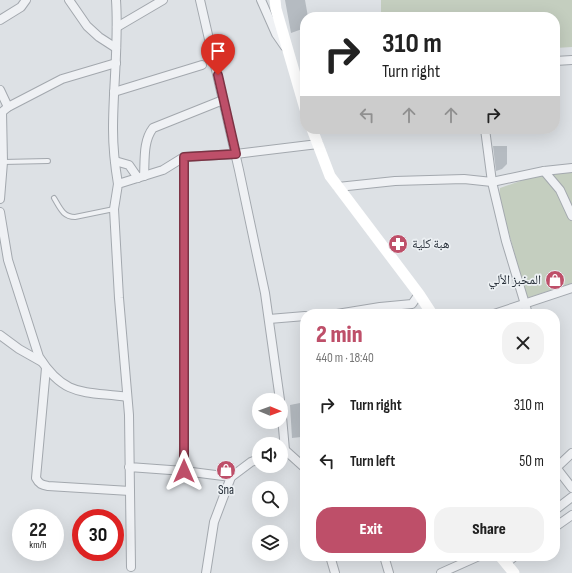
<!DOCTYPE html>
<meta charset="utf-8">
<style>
:root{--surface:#fff;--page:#f2f2f2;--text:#222;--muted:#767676;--accent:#be4f69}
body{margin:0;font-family:"Sofia Sans Condensed","Noto Naskh Arabic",sans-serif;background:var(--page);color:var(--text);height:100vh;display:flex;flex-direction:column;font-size:15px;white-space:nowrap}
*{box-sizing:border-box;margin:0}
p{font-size:13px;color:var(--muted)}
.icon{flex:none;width:22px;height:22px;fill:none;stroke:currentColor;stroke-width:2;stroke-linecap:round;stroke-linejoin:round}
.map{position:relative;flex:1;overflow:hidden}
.details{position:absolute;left:300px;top:309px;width:260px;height:252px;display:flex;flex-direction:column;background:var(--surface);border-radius:16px;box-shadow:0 4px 16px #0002}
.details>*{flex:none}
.hud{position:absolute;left:300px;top:12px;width:260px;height:122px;border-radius:16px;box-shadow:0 4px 16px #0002;background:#fff;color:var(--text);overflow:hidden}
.needle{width:26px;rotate:91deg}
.tools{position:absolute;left:252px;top:393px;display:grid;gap:8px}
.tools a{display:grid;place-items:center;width:36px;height:36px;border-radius:50%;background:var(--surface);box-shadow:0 4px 16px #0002;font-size:20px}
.speed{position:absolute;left:12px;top:509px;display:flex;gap:8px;font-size:20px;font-weight:700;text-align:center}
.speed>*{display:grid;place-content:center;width:52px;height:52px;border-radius:50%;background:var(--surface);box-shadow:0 4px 16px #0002;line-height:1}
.speed small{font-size:10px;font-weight:400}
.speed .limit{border:6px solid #d22;background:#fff;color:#111}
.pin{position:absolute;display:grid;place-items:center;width:34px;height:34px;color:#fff;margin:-41px -17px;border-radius:50% 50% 50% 0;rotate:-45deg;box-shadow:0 0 4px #0007}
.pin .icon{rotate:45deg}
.me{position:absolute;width:44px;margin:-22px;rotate:0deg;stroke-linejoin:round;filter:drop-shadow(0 0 3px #0008)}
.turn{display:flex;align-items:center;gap:14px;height:84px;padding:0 16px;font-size:18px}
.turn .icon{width:52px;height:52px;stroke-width:2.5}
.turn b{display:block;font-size:28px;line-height:34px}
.lanes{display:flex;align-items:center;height:38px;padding:0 16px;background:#0003;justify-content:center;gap:20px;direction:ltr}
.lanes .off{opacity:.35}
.round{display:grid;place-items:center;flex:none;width:42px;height:42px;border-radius:16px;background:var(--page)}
.overview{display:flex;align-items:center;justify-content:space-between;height:68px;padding:0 16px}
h1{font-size:24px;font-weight:800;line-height:30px;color:var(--accent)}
.action{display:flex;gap:8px;margin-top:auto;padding:8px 16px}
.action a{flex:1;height:46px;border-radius:16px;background:var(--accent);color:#fff;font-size:16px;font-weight:800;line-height:46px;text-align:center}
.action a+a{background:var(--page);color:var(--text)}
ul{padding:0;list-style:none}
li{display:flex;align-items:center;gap:12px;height:56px;padding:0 16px}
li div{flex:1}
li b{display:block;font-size:15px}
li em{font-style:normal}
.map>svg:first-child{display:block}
.green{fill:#c4cebf}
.building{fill:#b5bbc1}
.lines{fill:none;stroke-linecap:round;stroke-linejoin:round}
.lane-casing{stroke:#a3a8ae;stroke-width:6}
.street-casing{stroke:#a3a8ae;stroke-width:10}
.lane{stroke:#eff1f4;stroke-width:4}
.street{stroke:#eff1f4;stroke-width:8}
.secondary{stroke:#fff;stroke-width:11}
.route-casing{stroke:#7c3344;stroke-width:10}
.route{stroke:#be4f69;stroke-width:7}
.labels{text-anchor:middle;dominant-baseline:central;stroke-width:3.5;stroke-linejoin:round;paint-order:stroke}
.poi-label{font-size:13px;fill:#28303a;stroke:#ecf0f3;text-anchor:start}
</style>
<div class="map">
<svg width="572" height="573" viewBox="0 0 572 573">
<rect width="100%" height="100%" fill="#dde1e5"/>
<g class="green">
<path d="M381,0H572V47L555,48V17H381Z"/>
<path d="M566,170L572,173V283L527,298L499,197L500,188L541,174Z"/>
</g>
<g class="building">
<path d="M285,0H305L308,17H305V28L291,33Z"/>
<path d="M493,146H507V164L502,169L496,171Z"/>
<path d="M305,402V415L300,416L301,437L292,438L290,405Z"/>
</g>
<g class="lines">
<g class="lane-casing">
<g id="lane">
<path d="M3,162L48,161"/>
<path d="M54,198C60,208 63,217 75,217L114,209"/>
</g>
</g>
<g class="street-casing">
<g id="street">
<path d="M69,0L87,26L99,37L116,48"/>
<path d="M116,0C119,43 113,86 113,129C113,148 115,166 118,184"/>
<path d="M200,0L239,170L265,293L280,400"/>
<path d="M261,0L276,34L285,47"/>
<path d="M0,20L21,7L26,0"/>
<path d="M117,27L163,0"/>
<path d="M555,61L572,60"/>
<path d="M297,81L305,80"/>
<path d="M0,90L8,107"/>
<path d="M114,92L202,65"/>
<path d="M184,157L236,154L318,144"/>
<path d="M115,161L129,165L138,178"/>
<path d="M544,171L560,190L572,216"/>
<path d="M144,176C145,159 143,141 153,128L223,100"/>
<path d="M338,187L395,181L464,179L492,182L485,129"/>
<path d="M0,199L3,162L2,112L8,107L62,79L116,63"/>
<path d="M0,212L8,260L39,357C65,398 85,391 127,397"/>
<path d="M337,314L380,307L412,304L419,294"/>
<path d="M494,314L572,288"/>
<path d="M528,314L506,241L492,182L544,171L572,168"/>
<path d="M269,319L305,316"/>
<path d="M0,335L19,349L42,362"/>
<path d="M46,368L36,478C39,484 42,485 48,486L130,491"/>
<path d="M281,406L285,450L281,451"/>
<path d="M285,450L305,468"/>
<path d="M555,466L572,488"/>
<path d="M129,467L184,471V157L163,170L118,184L114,209L119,298L129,415L131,567"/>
<path d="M556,468L572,453"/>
<path d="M184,471L231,477"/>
<path d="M555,510L572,497"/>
<path d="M555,527L572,515"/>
<path d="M330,556L335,573"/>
<path d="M384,556L389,573"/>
<path d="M506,563L515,556"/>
<path d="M206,573L214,522L231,477L251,462L259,459"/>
<path d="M441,573L479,556"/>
</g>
</g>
<use href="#lane" class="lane"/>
<use href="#street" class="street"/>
<g class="secondary">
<path d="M275,0L276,9L305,109"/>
<path d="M312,129L330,176L419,294L432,314"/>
<path d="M500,556L514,573"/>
</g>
</g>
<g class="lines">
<g class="route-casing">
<path id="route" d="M184,471V157L236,154L218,75"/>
</g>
<use href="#route" class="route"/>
</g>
<defs>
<g id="pharmacy-disc" transform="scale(1)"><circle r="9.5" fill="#be4f69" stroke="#ecf0f3"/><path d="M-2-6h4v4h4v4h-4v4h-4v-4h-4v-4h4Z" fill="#fff"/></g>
<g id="shop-disc" transform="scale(1)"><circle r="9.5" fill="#be4f69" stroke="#ecf0f3"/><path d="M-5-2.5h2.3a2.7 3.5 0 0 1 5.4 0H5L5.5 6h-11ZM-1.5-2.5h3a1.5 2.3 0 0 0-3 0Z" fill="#fff"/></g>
</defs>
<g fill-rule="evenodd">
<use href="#pharmacy-disc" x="398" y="244"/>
<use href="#shop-disc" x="555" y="280"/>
<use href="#shop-disc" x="226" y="470"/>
</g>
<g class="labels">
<g class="poi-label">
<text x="412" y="244">هبة كلية</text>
<text x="541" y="280" text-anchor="end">المخبز الألي</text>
<text x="226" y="490" text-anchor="middle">Sna</text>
</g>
</g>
</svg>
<div class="tools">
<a><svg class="needle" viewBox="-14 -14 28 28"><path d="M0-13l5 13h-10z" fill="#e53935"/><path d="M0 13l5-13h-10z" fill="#767676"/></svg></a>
<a><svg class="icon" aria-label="sound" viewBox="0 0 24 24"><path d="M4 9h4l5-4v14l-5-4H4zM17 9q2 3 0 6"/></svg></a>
<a><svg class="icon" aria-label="search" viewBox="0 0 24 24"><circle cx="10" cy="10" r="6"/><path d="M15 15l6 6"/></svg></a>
<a><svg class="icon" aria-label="layers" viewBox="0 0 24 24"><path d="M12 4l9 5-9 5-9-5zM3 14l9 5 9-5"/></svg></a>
</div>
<div class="speed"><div>22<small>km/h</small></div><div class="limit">30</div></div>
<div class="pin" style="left:218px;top:75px;background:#d93025"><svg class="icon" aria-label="arrive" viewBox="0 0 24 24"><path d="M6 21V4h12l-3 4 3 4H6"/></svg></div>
<svg class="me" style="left:184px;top:471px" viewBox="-20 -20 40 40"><path d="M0-17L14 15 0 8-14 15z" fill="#be4f69" stroke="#fff" stroke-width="4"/></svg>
<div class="hud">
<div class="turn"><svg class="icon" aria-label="right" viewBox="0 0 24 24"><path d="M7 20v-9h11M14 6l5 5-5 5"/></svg><div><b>310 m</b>Turn right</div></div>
<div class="lanes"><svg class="icon off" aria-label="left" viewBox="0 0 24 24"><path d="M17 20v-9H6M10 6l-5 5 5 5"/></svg><svg class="icon off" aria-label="ahead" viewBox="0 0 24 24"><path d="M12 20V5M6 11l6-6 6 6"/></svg><svg class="icon off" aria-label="ahead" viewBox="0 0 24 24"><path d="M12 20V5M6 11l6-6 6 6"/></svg><svg class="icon" aria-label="right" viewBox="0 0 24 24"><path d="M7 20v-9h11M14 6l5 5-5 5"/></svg></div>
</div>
<section class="details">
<div class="overview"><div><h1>2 min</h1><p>440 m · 18:40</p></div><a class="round"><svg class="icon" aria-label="close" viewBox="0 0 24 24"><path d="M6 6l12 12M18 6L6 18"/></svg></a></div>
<ul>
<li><svg class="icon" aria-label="right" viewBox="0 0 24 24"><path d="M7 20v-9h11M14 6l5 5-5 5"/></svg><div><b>Turn right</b></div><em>310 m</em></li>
<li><svg class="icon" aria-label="left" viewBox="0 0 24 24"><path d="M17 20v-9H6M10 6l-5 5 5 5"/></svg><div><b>Turn left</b></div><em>50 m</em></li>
</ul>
<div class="action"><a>Exit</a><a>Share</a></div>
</section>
</div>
